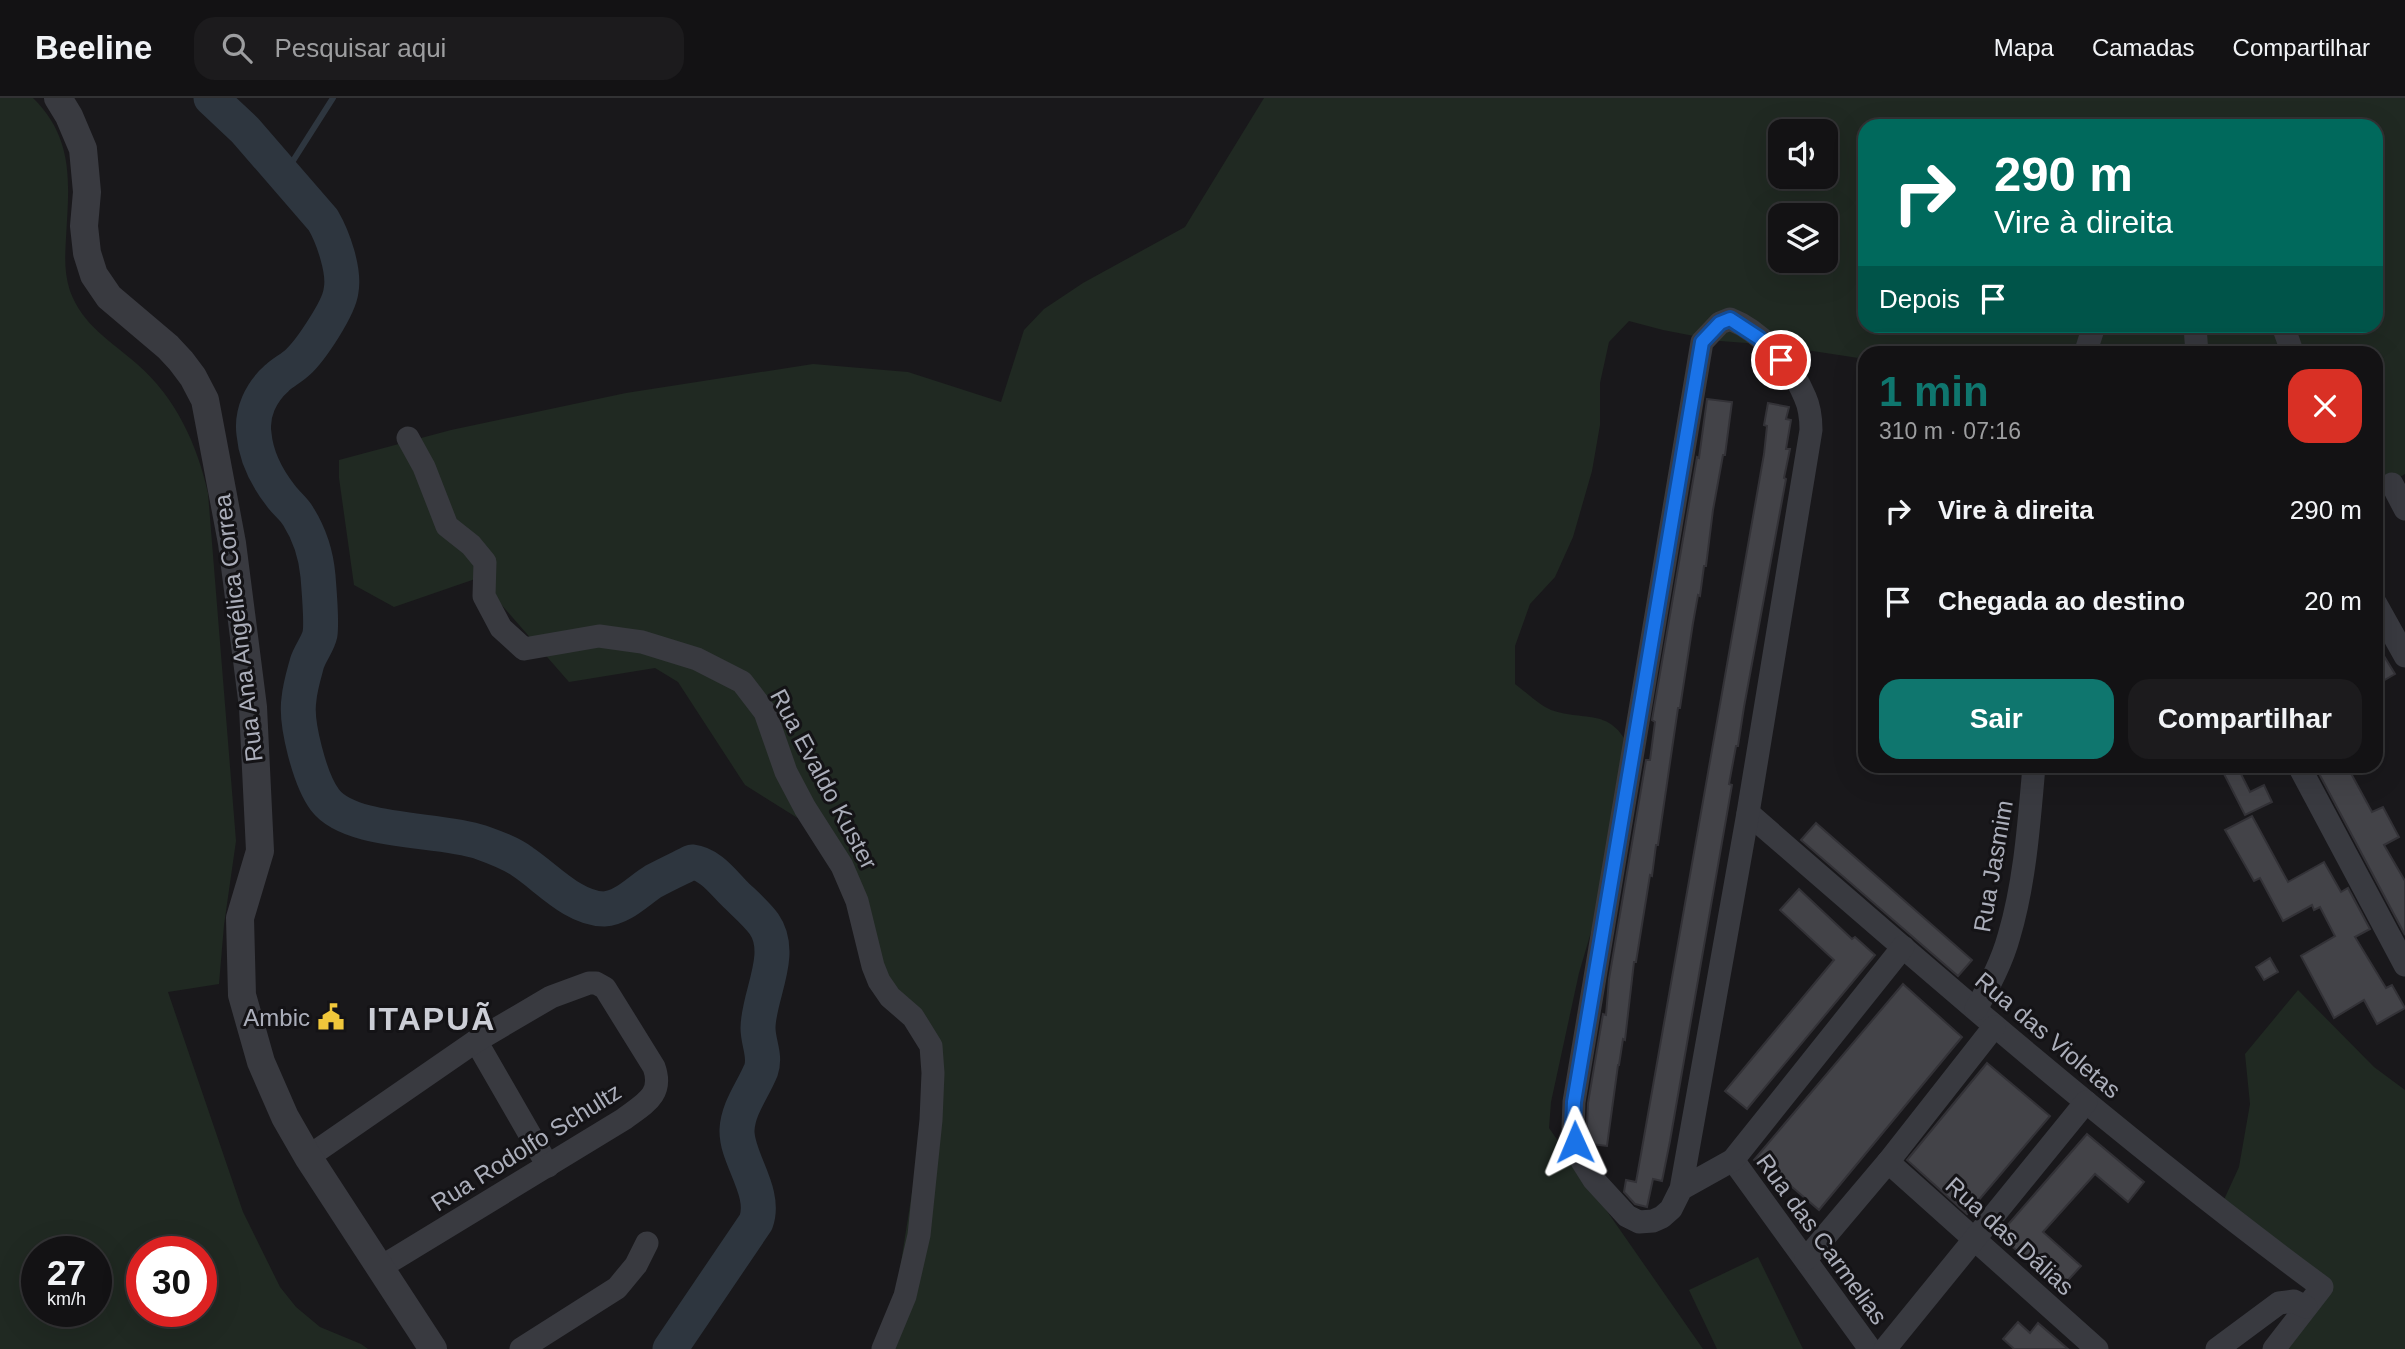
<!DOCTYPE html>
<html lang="pt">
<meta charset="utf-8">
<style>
:root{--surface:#131214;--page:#1c1b1d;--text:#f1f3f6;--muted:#9d9ea0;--line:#323234;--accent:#0f766e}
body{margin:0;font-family:Arial,sans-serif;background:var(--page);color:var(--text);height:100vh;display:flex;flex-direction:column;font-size:26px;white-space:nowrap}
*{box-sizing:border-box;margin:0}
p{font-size:23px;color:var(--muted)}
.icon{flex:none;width:38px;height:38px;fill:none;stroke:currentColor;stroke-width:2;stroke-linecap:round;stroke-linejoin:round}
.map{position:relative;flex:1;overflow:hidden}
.drawer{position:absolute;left:1858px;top:248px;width:525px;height:427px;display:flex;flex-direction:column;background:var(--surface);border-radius:21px;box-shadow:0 7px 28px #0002,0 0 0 2px var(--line)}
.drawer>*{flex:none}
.top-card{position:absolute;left:1858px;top:21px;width:525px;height:214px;border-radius:21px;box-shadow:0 7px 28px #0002,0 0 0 2px var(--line);background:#00695c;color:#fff;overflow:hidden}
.buttons{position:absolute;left:1768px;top:21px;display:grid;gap:14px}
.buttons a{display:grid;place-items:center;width:70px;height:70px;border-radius:14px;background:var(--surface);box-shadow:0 7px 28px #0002,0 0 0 2px var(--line);font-size:35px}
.speed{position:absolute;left:21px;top:1138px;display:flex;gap:14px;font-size:35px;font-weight:700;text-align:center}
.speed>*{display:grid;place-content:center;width:91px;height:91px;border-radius:50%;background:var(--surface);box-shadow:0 7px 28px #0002,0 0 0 2px var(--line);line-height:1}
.speed small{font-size:18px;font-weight:400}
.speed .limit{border:10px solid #d22;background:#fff;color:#111}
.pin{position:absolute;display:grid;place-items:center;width:60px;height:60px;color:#fff;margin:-30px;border:4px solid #fff;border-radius:50%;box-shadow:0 2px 7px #0007}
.me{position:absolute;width:77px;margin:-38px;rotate:359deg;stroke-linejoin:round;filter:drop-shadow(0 0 5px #0008)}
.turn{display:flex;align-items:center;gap:24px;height:147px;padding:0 21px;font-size:32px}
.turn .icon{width:91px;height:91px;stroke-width:2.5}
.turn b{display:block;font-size:49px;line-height:60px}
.then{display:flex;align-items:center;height:66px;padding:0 21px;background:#0003;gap:14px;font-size:26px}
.round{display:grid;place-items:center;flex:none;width:74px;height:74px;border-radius:21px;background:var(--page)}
.head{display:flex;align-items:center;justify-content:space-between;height:119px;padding:0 21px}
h1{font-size:42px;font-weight:600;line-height:52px;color:var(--accent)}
.cta{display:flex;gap:14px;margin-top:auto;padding:14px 21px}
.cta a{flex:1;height:80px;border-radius:21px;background:var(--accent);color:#fff;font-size:28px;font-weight:600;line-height:80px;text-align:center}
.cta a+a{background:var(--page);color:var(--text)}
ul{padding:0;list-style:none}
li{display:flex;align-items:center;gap:21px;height:91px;padding:0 21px}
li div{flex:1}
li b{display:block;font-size:26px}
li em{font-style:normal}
header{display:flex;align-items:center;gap:42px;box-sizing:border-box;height:98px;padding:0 35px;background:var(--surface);border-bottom:2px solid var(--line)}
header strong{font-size:33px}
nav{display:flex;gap:38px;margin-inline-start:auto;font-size:24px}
.search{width:490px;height:63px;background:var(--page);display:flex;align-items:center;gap:18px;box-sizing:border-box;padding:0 24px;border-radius:21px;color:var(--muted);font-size:26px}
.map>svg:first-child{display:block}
.green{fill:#202922;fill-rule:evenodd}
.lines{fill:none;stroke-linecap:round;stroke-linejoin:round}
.stream{stroke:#2e363f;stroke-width:6}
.river{stroke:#2e363f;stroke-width:35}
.building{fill:#434348;stroke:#333237;stroke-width:2}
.minor{stroke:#393a40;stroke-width:23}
.tertiary{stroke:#393a40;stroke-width:28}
.route-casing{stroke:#114b97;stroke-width:18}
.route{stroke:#1a73e8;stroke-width:12}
.labels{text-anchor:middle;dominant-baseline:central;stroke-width:6;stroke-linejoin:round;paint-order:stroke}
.street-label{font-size:24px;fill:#abaeba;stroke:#141316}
.poi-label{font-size:24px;fill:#abaeba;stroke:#141316;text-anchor:end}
.district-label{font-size:32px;font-weight:bold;letter-spacing:2px;fill:#ccced6;stroke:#141316}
</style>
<header>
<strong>Beeline</strong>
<div class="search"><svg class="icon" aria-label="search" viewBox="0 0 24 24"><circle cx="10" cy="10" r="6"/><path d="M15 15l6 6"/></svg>Pesquisar aqui</div>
<nav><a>Mapa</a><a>Camadas</a><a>Compartilhar</a></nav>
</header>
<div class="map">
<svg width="2405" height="1251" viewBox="0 0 2405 1251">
<rect width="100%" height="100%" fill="#19181b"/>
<g class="green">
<path d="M0,0H33C75,41 69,87 66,140C65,158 64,175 70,193C83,228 111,243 137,266C176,300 197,346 208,395L236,743L224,827L219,886L168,894L243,1114L280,1189L296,1209L320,1229L361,1246L368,1251H0ZM96,1153V1213H37V1153ZM201,1153V1213H142V1153Z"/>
<path d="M1264,0H2405V376L2377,393L2376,256H1866L1865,261L1773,247L1720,243L1663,232L1629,223L1609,244L1600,285V327L1592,373L1573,439L1555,479L1530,506L1515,548V586C1526,594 1539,607 1551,612C1587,624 1611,609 1630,651L1605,786L1579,875L1551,1004L1549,1030L1703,1251H879L891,1228L924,1018L928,958L911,927L871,891L868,863L853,796L804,724L745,687L678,584L655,570L569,584L478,480L394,509L354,487L339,380V362L451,332L626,295L813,266L908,274L1001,304L1024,232L1044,211L1083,185L1185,129ZM1866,28H2376V228H1866ZM1780,33H1825V79H1780ZM1780,117H1825V163H1780Z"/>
<path d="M2298,892L2374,969L2405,992V1251H2285L2323,1199L2216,1119L2239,1069L2250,1006L2245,956Z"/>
<path d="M1758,1159L1803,1251H1717L1689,1192Z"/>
</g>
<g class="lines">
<path class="stream" d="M284,77L333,0"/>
<path class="river" d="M211,0L245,32L323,122C333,139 345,173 341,193C339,210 311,252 298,264C292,270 283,274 277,280C261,294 251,315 254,336C256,359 267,380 281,398C286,405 294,411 298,418C310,437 316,456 318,478C319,492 322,523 320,536C318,546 310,555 307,565C304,576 300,589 299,601C295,625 310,682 325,702C351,736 439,730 480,744C494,749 511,755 523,764C547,780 574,811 604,811C623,810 639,792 654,783C667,776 680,770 692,764C710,766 723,784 734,795C744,805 756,815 764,826C785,856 758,898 758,930C758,945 766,958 761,972C753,992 738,1010 737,1032C736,1060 767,1094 756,1124L670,1251"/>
</g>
<g class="building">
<path d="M1707,301L1732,304L1725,357H1723L1713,412L1706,468H1704L1700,498L1698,497L1693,525L1680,610H1678L1658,747H1656L1652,778L1650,777L1636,864H1634L1625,942L1623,941L1619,967H1618L1607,1048L1591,1046L1587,1028L1588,1005L1603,916L1606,917L1609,881L1646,662H1650L1655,624L1652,622L1697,359L1699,360Z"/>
<path d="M1768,305L1789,309L1786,321L1791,322L1786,351H1790L1784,380L1786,381L1744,609L1738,648H1736L1729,686L1732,687L1670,1043L1662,1083L1653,1081L1647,1109L1635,1106L1624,1094L1626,1082L1636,1084L1641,1056L1764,356L1767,328L1764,327Z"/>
<path d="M2376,545L2395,576L2376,587Z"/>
<path d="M2220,668H2237L2250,694L2264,687L2272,704L2245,717Z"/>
<path d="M2315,668H2347L2372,714L2383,709L2399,739L2384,747L2405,783V837Z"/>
<path d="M2252,718L2288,784L2324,764L2341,794L2348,790L2370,831L2355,839L2386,890L2392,887L2405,910L2377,926L2364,902L2334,920L2301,858L2335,838L2320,809L2314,812L2312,807L2283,823L2260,780L2254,783L2225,732Z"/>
<path d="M1816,725L1972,862L1958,878L1801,742Z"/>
<path d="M1799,791L1852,841L1855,839L1875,857L1747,1011L1725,993L1834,862L1780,812Z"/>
<path d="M2270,860L2278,874L2264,882L2256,869Z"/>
<path d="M1903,886L1962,939L1819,1112L1778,1077L1775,1081L1754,1062Z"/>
<path d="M1987,965L2050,1018L1967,1116L1907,1062Z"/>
<path d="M2087,1036L2144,1084L2128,1104L2095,1076L2043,1134L2081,1168L2060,1191L1999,1137Z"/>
<path d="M2018,1224L2030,1235L2038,1225L2068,1251H2014L2003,1241Z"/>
</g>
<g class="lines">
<g class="minor">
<path d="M2195,228L2197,256"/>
<path d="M2283,228L2293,256"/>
<path d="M2085,256L2094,228"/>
<path d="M408,340L424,369L447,428L471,447L485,464L484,498L501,530L524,551L599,538L642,544L697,561L742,584L765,614L786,674L805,710L842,768L857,803L873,868L879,883L890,899L913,919L931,948L933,975L931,1022L919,1137L905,1198L883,1251"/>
<path d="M2392,386L2405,411"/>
<path d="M2376,506L2405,558"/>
<path d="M2299,668L2405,867"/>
<path d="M1748,715C1935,878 2122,1041 2322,1189L2274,1251"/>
<path d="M1976,911C1989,888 2002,864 2009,838C2025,784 2029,725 2034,668"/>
<path d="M476,943L548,1068"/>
<path d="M308,1059L476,943L551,899L589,885H596L605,890L654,969C664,997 644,1006 624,1021L381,1169"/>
<path d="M1733,1062L1870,1251"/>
<path d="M1888,1064L2097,1251"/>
<path d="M1681,1091L1748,715L1811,332C1811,321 1810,310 1805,299C1793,269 1761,233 1730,221L1720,225L1702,244L1574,1004L1573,1029L1575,1044L1582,1063L1594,1082L1627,1118L1639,1124L1653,1123L1662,1119L1671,1111L1681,1091L1733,1062L1903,849"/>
<path d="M1806,1161L1888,1064L1994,929"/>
<path d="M521,1251L617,1190L636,1167L647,1145"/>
<path d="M1885,1251L2086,1004"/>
<path d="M2217,1251L2279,1205L2294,1203L2306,1209"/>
</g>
<path class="tertiary" d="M58,0L69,18L83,51L87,94L84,128L87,155L94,177L109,199L168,249L181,263L193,279L205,302L232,445L253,609L260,753L240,820L242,897L261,964L285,1019L308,1059L433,1251"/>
</g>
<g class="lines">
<g class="route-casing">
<path id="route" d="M1575,1044L1573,1029L1574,1004L1702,244L1720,225L1730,221L1759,240L1781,262"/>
</g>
<use href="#route" class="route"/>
</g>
<defs>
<g id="civic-bare" transform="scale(2.1)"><path d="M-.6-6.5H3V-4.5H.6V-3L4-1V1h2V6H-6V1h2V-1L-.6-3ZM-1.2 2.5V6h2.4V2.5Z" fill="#f0c73b" stroke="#141316" stroke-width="2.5" paint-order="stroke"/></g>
</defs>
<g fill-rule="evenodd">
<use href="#civic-bare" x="331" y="919"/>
</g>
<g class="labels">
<g class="street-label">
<text transform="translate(238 530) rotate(-97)">Rua Ana Angélica Correa</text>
<text transform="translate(824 681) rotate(62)">Rua Evaldo Kuster</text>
<text transform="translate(1993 768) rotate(-80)">Rua Jasmim</text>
<text transform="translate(2048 937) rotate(40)">Rua das Violetas</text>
<text transform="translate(526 1049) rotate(-32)">Rua Rodolfo Schultz</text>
<text transform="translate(2010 1138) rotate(42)">Rua das Dálias</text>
<text transform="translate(1822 1141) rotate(54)">Rua das Carmelias</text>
</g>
<g class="poi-label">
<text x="310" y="919">Ambic</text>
</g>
<g class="district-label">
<text x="432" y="921">ITAPUÃ</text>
</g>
</g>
</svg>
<div class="buttons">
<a><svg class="icon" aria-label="sound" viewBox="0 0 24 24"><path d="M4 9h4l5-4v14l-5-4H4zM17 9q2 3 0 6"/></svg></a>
<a><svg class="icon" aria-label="layers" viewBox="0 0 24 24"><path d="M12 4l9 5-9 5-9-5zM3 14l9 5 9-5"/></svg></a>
</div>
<div class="speed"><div>27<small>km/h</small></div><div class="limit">30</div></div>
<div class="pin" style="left:1781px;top:262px;background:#d93025"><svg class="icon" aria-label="arrive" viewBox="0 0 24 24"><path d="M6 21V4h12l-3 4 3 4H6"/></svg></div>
<svg class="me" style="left:1575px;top:1044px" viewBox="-20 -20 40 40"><path d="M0-17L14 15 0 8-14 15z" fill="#1a73e8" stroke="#fff" stroke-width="4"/></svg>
<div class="top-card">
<div class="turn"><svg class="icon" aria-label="right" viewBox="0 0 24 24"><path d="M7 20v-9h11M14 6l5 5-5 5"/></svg><div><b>290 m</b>Vire à direita</div></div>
<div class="then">Depois<svg class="icon" aria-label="arrive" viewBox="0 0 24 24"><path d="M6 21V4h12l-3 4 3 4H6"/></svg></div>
</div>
<section class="drawer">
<div class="head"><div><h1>1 min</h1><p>310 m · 07:16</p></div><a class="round" style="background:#d93025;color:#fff"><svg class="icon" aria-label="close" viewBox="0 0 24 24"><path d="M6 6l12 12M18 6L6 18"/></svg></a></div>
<ul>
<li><svg class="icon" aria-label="right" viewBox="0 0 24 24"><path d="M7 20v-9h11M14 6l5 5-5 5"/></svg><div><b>Vire à direita</b></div><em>290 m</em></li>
<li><svg class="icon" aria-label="arrive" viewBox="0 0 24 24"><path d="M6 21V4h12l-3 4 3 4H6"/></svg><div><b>Chegada ao destino</b></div><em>20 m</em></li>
</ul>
<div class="cta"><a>Sair</a><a>Compartilhar</a></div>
</section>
</div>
